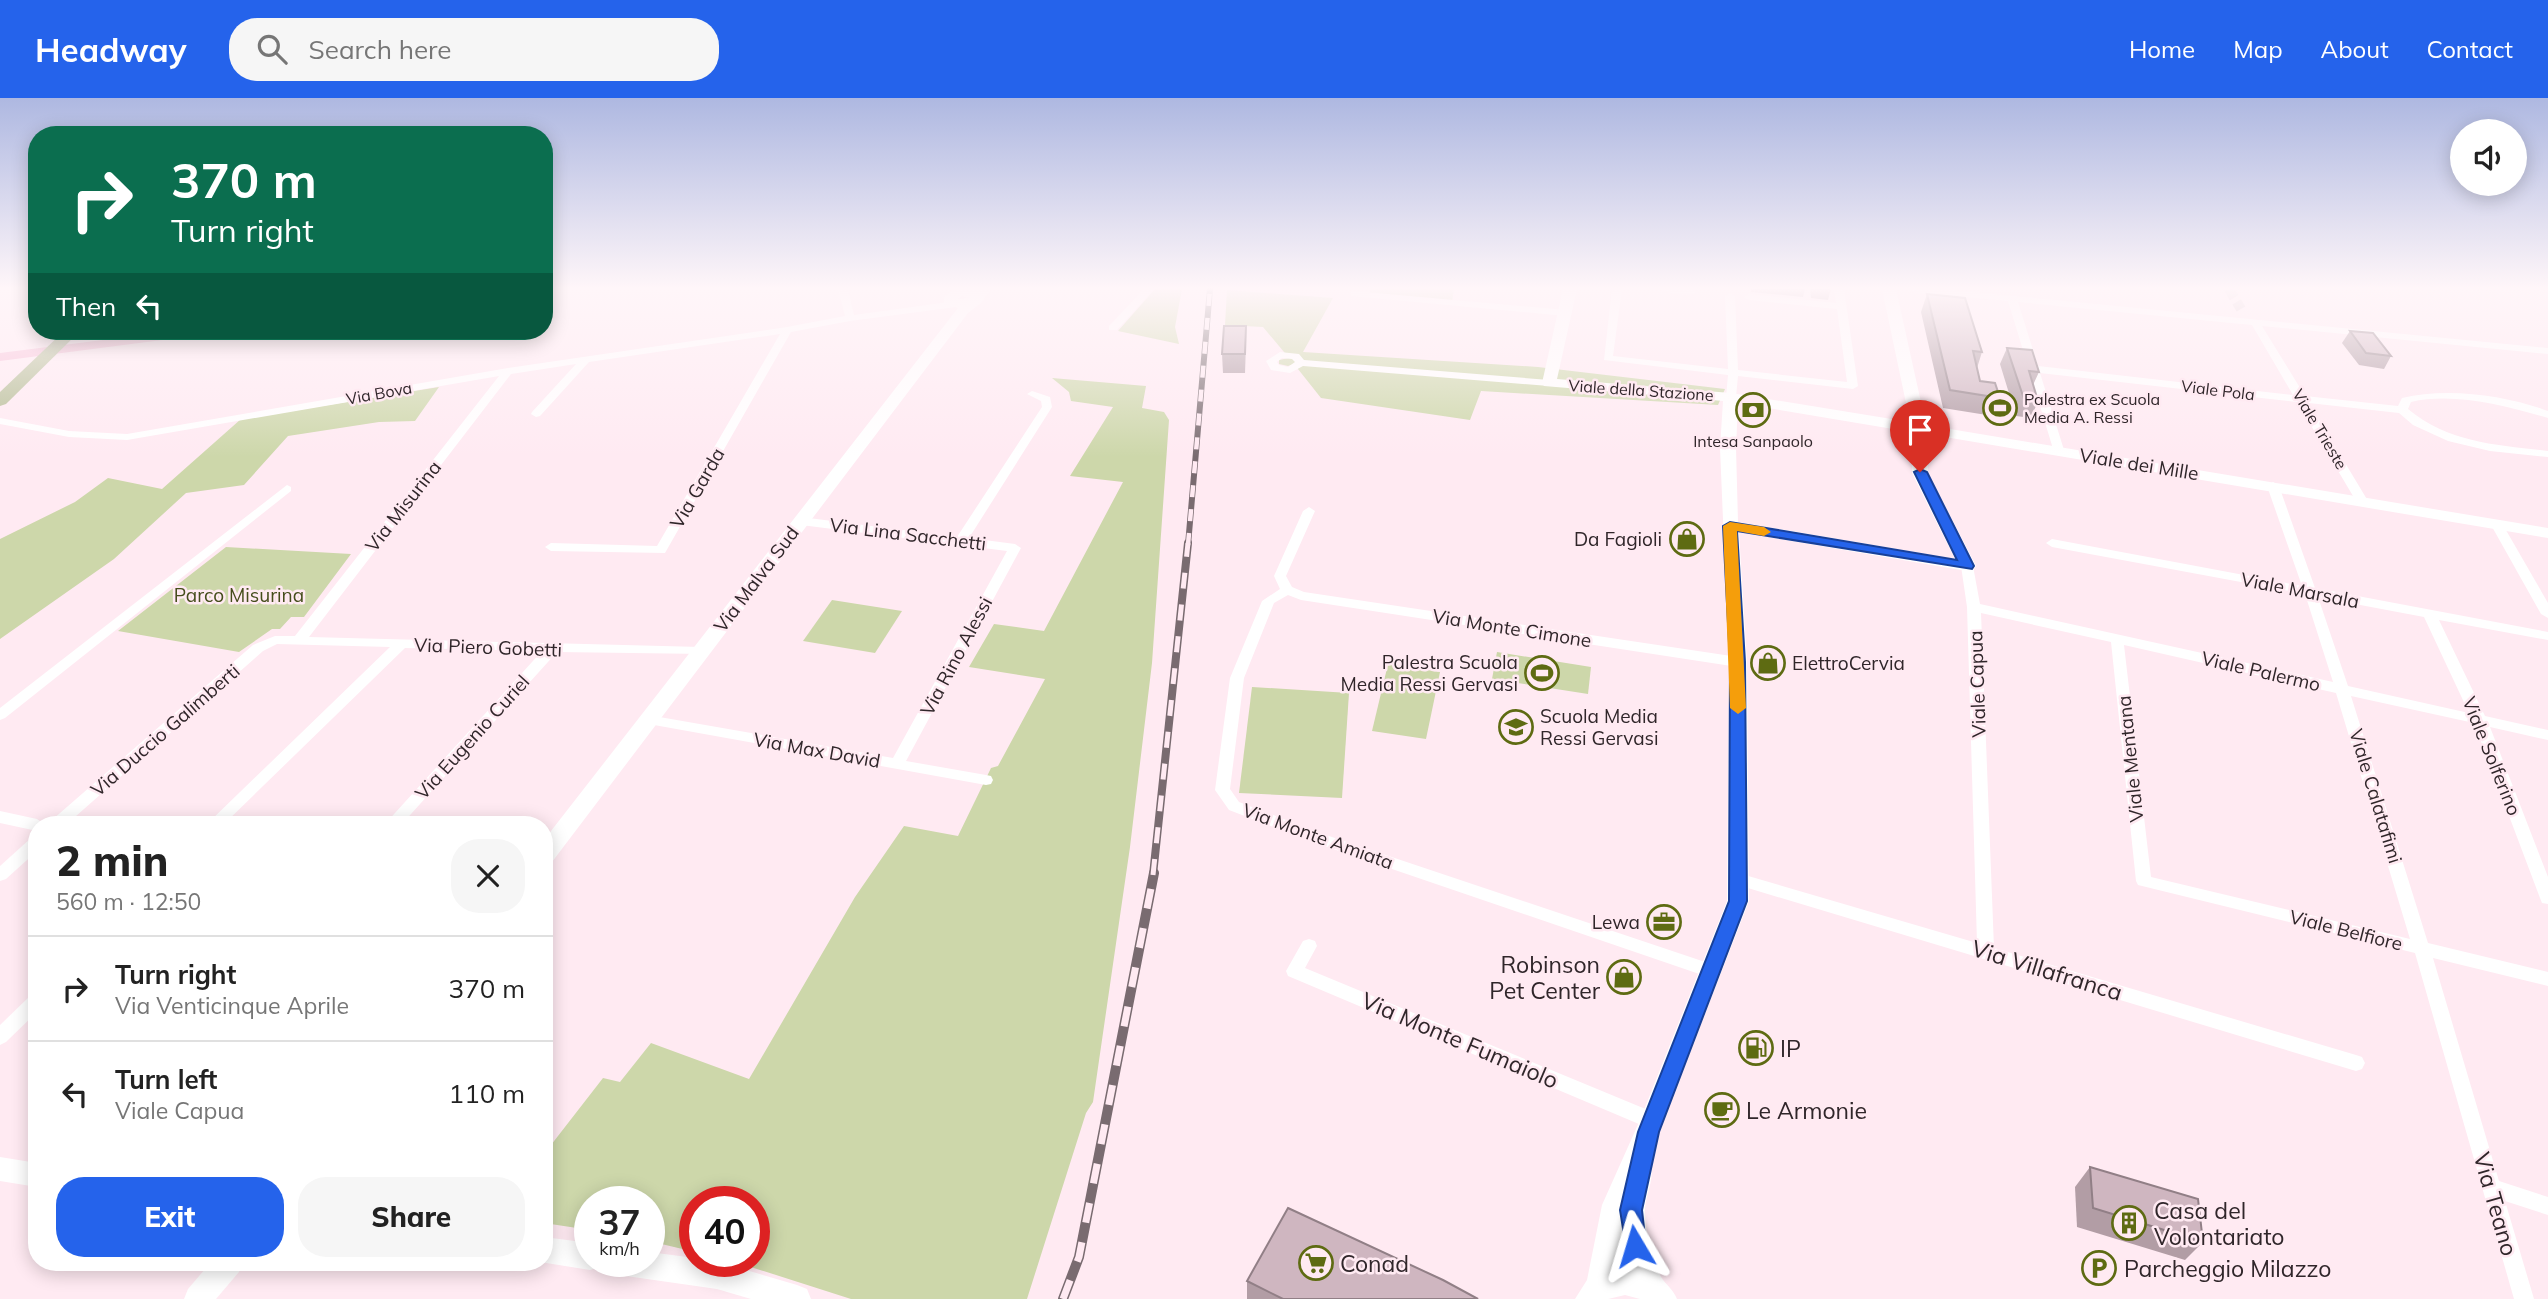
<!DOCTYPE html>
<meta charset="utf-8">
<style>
:root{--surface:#fff;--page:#f6f6f6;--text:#222;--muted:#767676;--line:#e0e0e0;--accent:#2563eb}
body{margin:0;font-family:Mulish,sans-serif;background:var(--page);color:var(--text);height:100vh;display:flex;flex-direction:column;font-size:26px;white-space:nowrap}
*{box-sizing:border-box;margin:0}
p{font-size:23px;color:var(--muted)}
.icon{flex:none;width:38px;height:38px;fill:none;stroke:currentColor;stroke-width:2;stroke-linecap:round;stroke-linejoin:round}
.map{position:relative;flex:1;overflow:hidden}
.panel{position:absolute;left:28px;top:718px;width:525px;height:455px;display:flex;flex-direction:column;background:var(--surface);border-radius:28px;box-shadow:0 4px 18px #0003}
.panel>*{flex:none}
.hud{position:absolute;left:28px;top:28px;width:525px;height:214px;border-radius:28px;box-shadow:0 4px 18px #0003;background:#0b6e4f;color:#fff;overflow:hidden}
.buttons{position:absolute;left:2450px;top:21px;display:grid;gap:14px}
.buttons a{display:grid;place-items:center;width:77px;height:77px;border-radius:50%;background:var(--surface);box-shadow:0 4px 18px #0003;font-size:35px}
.speed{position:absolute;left:574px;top:1088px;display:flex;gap:14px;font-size:35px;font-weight:700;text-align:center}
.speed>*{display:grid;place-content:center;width:91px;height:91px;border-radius:50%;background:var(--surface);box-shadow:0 4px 18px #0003;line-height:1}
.speed small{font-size:18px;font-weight:400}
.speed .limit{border:10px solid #d22;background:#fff;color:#111}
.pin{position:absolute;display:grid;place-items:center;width:60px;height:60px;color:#fff;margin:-72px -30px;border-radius:50% 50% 50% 0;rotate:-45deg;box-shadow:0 0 7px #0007}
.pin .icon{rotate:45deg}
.me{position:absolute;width:77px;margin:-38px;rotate:353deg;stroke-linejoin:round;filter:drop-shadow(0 0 5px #0008)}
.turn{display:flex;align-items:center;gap:24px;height:147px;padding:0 28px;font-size:32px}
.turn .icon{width:91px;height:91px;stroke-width:2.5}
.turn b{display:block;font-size:49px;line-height:60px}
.then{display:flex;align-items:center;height:66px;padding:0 28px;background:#0003;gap:14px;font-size:26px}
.round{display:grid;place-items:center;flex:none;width:74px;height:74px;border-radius:28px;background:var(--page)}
.overview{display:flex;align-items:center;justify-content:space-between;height:119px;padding:0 28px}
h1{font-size:42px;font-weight:800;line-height:52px}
.action{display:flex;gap:14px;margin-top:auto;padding:14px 28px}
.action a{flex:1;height:80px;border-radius:28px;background:var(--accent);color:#fff;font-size:28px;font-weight:800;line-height:80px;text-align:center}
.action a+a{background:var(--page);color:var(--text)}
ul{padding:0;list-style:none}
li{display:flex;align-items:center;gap:21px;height:105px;padding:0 28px;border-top:2px solid var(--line)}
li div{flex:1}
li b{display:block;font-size:26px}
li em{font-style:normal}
header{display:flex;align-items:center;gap:42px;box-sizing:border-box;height:98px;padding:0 35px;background:var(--accent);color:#fff}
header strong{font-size:33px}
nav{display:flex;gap:38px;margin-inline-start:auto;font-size:24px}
.search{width:490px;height:63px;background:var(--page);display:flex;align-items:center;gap:18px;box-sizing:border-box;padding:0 24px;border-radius:28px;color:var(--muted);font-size:26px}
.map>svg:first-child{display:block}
.green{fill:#cdd7aa}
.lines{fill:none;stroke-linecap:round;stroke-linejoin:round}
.canal{fill:#f8bfd7;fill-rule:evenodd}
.street-tunnel{stroke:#d6c3ca;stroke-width:10;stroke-dasharray:10 5;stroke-linecap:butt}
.street{fill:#fff;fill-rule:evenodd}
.secondary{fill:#fff;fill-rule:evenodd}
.primary{fill:#b5bc94;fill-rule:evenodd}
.rail-far2-casing{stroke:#796b70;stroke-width:6}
.rail-far1-casing{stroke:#796b70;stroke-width:8}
.rail-casing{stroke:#796b70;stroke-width:10}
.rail-far2{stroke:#ffeaf2;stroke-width:4.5;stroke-dasharray:12;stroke-linecap:butt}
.rail-far1{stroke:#ffeaf2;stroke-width:5;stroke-dasharray:16;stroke-linecap:butt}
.rail{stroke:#ffeaf2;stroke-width:7;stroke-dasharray:20;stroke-linecap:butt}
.wall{fill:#b29da5}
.building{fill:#cfb6c0;stroke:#917f86;stroke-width:2}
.route{fill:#2563eb;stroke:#184099;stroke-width:2}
.slow{fill:#f59e0b}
.labels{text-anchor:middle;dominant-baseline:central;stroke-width:5;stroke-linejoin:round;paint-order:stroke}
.far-street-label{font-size:16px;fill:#30262a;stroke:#ffeaf2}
.far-poi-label{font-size:16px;fill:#30262a;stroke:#ffeaf2;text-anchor:start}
.street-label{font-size:19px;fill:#30262a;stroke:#ffeaf2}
.poi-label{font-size:19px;fill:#30262a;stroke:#ffeaf2;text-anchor:end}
.park-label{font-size:19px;fill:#454d1b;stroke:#ffeaf2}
.near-poi-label{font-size:23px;fill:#30262a;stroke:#ffeaf2;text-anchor:start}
.near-street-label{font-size:23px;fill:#30262a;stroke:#ffeaf2}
</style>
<header>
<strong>Headway</strong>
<div class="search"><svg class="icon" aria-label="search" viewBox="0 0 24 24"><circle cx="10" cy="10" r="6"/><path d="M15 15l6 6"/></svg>Search here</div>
<nav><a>Home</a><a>Map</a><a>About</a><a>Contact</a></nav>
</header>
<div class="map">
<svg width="2548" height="1201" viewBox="0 0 2548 1201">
<rect width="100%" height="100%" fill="#ffeaf2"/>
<g class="green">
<path d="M1155,191H1182L1175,229L1179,246L1118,233Z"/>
<path d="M1371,191H1454L1452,204L1369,196Z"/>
<path d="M1227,192L1333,200L1303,254L1538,269L1725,291L1718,307L1481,293L1470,322L1321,300L1294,266L1288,268L1279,266V262L1289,260L1263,229L1225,227Z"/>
<path d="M1052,280L1146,288L1142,310L1164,314L1169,322L1152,565L1130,749L1093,1004L1086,1015L1027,1201H851L735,1164H754V1104H695V1154L649,1143V1104H590V1132L544,1125V1056L603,980L620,984L651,945L749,981L855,799L904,728L958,738L991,670L998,668L1045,581L969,569L994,526L1044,533L1123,384L1070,378L1113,309L1071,303L1069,294Z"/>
<path d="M439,289L415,323L379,324L288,338L244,387L186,395L114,461L0,541V441L75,404L108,380L162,391L241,321Z"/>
<path d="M226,449L351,456L304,519H291L280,531H272L239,554L118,533Z"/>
<path d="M832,502L902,513L875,555L803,543Z"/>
<path d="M1497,554L1591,569L1588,596L1492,581Z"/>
<path d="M1388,566L1440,574L1426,641L1372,633Z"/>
<path d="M1252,589L1349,595L1342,700L1239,695Z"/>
</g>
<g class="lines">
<path class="canal" d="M174,233H207L201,237L0,263V255Z"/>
<path class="street-tunnel" d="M2229,191L2241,211"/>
<g class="street">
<path d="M838,191H848L854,217L956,203L961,206L956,209L850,223L791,234L665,455L551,453L545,449L551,445L657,448L780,236L589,264L540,318L536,319L531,316L532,314L576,266L511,276L309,539L701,549L708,553L706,556L557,554L402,726H385L542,553L405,550L224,726H207L390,549L277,546L263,553L67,726H49L52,722L253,547L275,538H295L499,278L127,342L69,339L0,326V320L69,333L127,336L508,270L787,229L845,218Z"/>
<path d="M1144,191H1154L1117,232H1109V228Z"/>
<path d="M1612,191H1622L1613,258L1728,271L1725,198L1730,195L1735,198L1738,272L1847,284L1837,211L1749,202L1744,199L1749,196L1836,205L1834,191H1844L1858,288L1853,291L1738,278L1736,299L1731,302L1726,299L1728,277L1604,262Z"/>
<path d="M1661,191H1691L1697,194C1689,199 1669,196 1661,191Z"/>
<path d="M1907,191H1941L2548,250V256L2262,228L2305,298L2398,308L2402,300C2447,289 2505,297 2548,313V320C2505,308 2455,294 2411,304L2408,311C2449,345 2497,347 2548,353V359L2490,353L2448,343L2413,327L2399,315L2309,305L2368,403L2362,407L2356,403L2297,304L2040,275L2064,352L2058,355L2054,354L2008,203L1912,194ZM2018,204L2252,227L2293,297L2038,268Z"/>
<path d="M1354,193L1566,212L1571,215L1566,218L1351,198V194Z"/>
<path d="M1280,254L1299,256L1304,262L1549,282L1554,285L1549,288L1303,268L1290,275L1271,272L1266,263ZM1282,260L1292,261L1295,264L1288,269L1279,267L1277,264Z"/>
<path d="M1032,293L1050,299L1052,309L969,440L1015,446L1021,450L906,663L986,677L991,678L993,682L991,686L986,687L643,625L641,622L648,617L893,660L1007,453L801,427L795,423L801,419L957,439L1042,309L1041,303L1027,296Z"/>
<path d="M2273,384L2279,388L2315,490L2548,534V542L2439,522L2485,618L2548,632V642L2490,629L2548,779V806L2542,805L2540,800L2474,625L2351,598L2428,845L2548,874V888L2433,860L2499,1083L2548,1099V1117L2505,1103L2534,1201H2514L2415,855L2138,787L2136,783L2111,544L1981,515L1994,850L2356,957L2362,959L2365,965L2362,971L2356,973L1738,787L1732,785L1730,781L1732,777L1738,775L1977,845L1967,509L1961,468L1967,464L1973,468L1980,506L2333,584L2305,496L2052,449L2046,445L2052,441L2302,488L2267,388ZM2318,499L2424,519L2469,615L2348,588ZM2124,547L2336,595L2410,841L2151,779Z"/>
<path d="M287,387L291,389V393L5,620L0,622V610Z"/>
<path d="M1309,409L1315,413L1286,478L1292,489L1304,494L1738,559L1745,564L1738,569L1301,502L1288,497L1274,505L1244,580L1230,691L1239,704L1320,735L1717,868L1719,873L1717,878L1711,880L1310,743L1229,712L1215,692L1230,580L1262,503L1280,491L1274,478L1303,413Z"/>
<path d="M2497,423L2503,427L2548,505V520L2541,516L2491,427Z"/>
<path d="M0,713L37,721L44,726H37V733L0,725Z"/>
<path d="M37,738V753L6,781L0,783V768L31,740Z"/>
<path d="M1309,841L1315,843L1317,848L1305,870L1660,1017L1662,1023L1660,1029L1653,1031L1646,1029L1288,878L1286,873L1303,843Z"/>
<path d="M37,895V914L6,944L0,947V927L31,897Z"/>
</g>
<g class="secondary">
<path d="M971,191H991L981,205L968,215L552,764L544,766V742L958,210L944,205V199L954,192ZM962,198L971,200L957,201Z"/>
<path d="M1563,191H1577L1557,281L1731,295L1910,324L1882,191H1896L1926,327L2548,430V440L1927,336L1928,375L1976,468L1973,472L1967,473L1739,434L1747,564L1749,803L1648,1062C1658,1078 1644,1097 1645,1115C1646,1137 1651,1159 1661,1179C1666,1187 1673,1191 1677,1201H1640L1625,1197L1608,1201H1575L1587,1182L1602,1107L1640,1022L1727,803L1729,564L1720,350L1723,303L1544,288L1542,285ZM1738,305L1911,334L1912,375L1955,461L1738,424L1736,350ZM1621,1148L1630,1170H1617Z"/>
<path d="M0,1059L37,1065V1089L0,1083Z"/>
<path d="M544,1139L590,1145V1164H602L600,1169L590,1172L540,1164H544Z"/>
<path d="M649,1154L695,1160V1164H719L797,1187L807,1191L811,1201H751L717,1191L626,1178L616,1174L612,1164H649Z"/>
<path d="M211,1164H243L239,1174L216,1201H184L188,1191Z"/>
</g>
<path class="primary" d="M64,233H80L6,306L0,308V294Z"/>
<g class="rail-far2-casing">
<path id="rail-far2" d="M1188,447L1210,191"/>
</g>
<g class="rail-far1-casing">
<path id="rail-far1" d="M1153,777L1188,445"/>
</g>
<g class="rail-casing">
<path id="rail" d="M1063,1201L1079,1159L1154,775"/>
</g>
<use href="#rail-far2" class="rail-far2"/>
<use href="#rail-far1" class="rail-far1"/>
<use href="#rail" class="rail"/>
</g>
<g class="wall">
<path d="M1751,191H1805L1803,199L1751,194Z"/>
<path d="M1810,191H1831L1828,202L1811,200Z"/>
<path d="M1927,196L1982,254L1977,270L1980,283L2000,300L1993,318L1943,310L1921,214Z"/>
<path d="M2350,233L2391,258L2384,271L2359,267L2342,245Z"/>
<path d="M1246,246L1245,275H1223L1222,256Z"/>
<path d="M2007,250L2039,274L2033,287L2038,303L2031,320L2016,318L2000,266Z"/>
<path d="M2090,1069L2203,1144L2185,1162L2077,1129L2075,1089Z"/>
<path d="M1247,1183L1478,1201H1247Z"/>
</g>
<g class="building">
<path d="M1927,196L1965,200L1982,254L1973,253L1980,283L1995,285L2000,300L1950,292Z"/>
<path d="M1224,228H1246L1245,256H1222Z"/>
<path d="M2350,233L2373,235L2391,258L2366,255Z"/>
<path d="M2007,250L2032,252L2039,274L2029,273L2038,303L2024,301Z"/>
<path d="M2090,1069L2198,1101L2203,1144L2093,1110Z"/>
<path d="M1288,1110L1443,1182L1478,1201H1283L1247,1183Z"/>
</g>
<linearGradient id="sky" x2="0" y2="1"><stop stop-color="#aeb8e1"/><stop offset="0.53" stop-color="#fff6f9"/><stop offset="1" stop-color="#fff6f9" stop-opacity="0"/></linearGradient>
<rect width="2548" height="359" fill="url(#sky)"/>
<path class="route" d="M1920,371L1927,374L1974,468L1972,471L1737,433L1745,564L1747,803L1659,1034L1642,1112L1646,1148L1643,1155L1635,1159L1627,1155L1620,1112L1638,1034L1729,803L1730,564L1723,428L1730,424L1957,462L1914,374Z"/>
<path class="slow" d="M1730,424L1764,429L1771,434L1764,438L1737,433L1746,610L1738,616L1730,610L1723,428Z"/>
<defs>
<g id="stadium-ring" transform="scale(1.75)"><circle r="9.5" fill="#ffeaf2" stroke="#5e6b12" stroke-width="1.5"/><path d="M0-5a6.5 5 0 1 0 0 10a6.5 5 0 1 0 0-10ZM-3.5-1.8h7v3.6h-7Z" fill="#5e6b12"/></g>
<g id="bank-ring" transform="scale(1.75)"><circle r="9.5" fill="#ffeaf2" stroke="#5e6b12" stroke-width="1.5"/><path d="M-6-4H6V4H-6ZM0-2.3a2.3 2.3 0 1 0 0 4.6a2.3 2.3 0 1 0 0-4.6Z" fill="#5e6b12"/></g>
<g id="shop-ring" transform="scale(1.75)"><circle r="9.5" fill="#ffeaf2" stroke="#5e6b12" stroke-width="1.5"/><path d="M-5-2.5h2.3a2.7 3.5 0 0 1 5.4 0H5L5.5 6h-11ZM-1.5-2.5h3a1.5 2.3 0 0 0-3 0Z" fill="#5e6b12"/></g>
<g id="school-ring" transform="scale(1.75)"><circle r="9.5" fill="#ffeaf2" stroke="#5e6b12" stroke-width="1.5"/><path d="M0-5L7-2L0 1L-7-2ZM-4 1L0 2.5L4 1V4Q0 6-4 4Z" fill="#5e6b12"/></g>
<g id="office-ring" transform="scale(1.75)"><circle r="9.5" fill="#ffeaf2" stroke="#5e6b12" stroke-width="1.5"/><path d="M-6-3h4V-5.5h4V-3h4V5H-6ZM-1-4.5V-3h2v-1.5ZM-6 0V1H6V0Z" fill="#5e6b12"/></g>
<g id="fuel-ring" transform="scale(1.75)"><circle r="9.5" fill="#ffeaf2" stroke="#5e6b12" stroke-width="1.5"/><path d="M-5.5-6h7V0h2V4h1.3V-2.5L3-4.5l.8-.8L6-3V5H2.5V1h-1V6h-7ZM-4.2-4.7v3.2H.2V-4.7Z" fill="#5e6b12"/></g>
<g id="cafe-ring" transform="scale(1.75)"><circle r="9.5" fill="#ffeaf2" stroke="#5e6b12" stroke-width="1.5"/><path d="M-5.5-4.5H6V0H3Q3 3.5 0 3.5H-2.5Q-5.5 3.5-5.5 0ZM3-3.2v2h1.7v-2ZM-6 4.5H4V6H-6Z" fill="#5e6b12"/></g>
<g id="building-ring" transform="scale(1.75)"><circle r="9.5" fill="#ffeaf2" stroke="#5e6b12" stroke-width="1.5"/><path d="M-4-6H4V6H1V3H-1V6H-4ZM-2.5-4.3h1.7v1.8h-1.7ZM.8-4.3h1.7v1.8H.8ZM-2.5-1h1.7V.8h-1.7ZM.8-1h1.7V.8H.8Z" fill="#5e6b12"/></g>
<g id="supermarket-ring" transform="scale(1.75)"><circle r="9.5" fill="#ffeaf2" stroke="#5e6b12" stroke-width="1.5"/><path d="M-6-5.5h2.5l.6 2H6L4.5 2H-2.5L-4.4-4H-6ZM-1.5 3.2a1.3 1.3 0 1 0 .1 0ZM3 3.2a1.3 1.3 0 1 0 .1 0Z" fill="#5e6b12"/></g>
<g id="parking-ring" transform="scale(1.75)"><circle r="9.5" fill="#ffeaf2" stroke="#5e6b12" stroke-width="1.5"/><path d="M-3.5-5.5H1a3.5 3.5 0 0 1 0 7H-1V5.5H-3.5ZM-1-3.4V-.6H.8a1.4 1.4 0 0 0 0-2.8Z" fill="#5e6b12"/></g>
</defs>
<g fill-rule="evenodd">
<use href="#stadium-ring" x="2000" y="310"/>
<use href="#bank-ring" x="1753" y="312"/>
<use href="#shop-ring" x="1687" y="441"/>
<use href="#shop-ring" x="1768" y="565"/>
<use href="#stadium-ring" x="1542" y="575"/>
<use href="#school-ring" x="1516" y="629"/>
<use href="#office-ring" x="1664" y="824"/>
<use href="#shop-ring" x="1624" y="879"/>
<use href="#fuel-ring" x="1756" y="950"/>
<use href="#cafe-ring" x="1722" y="1012"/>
<use href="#building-ring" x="2129" y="1125"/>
<use href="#supermarket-ring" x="1316" y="1165"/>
<use href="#parking-ring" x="2099" y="1170"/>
</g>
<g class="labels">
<g class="far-street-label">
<text transform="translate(1641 292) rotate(4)">Viale della Stazione</text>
<text transform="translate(2218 292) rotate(7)">Viale Pola</text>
<text transform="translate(379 295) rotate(-10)">Via Bova</text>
<text transform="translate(2320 331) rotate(59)">Viale Trieste</text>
</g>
<g class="far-poi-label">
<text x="2024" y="301">Palestra ex Scuola<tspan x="2024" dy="18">Media A. Ressi</tspan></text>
<text x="1753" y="343" text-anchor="middle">Intesa Sanpaolo</text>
</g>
<g class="street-label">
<text transform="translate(2139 366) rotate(9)">Viale dei Mille</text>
<text transform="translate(697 390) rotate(-60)">Via Garda</text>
<text transform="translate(403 408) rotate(-52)">Via Misurina</text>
<text transform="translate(908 436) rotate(7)">Via Lina Sacchetti</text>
<text transform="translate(756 481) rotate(-53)">Via Malva Sud</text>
<text transform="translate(2300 492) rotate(11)">Viale Marsala</text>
<text transform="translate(1512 530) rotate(9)">Via Monte Cimone</text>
<text transform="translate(488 549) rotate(2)">Via Piero Gobetti</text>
<text transform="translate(956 558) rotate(-62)">Via Rino Alessi</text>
<text transform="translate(2261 573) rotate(13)">Viale Palermo</text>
<text transform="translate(1977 586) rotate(-92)">Viale Capua</text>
<text transform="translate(165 632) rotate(-41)">Via Duccio Galimberti</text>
<text transform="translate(472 639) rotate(-48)">Via Eugenio Curiel</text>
<text transform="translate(817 652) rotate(10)">Via Max David</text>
<text transform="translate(2492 658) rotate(68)">Viale Solferino</text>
<text transform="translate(2130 661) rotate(-96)">Viale Mentana</text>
<text transform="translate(2376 698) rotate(73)">Viale Calatafimi</text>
<text transform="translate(1318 738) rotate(20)">Via Monte Amiata</text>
<text transform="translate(2346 832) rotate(14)">Viale Belfiore</text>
</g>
<g class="poi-label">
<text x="1662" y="441">Da Fagioli</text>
<text x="1518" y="564">Palestra Scuola<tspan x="1518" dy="22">Media Ressi Gervasi</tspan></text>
<text x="1792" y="565" text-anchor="start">ElettroCervia</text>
<text x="1540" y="618" text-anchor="start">Scuola Media<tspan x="1540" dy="22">Ressi Gervasi</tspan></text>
<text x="1640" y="824">Lewa</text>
</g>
<g class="park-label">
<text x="239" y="497">Parco Misurina</text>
</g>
<g class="near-poi-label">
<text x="1600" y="866" text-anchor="end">Robinson<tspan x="1600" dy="26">Pet Center</tspan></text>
<text x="1780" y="950">IP</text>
<text x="1746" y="1012">Le Armonie</text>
<text x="2154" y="1112">Casa del<tspan x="2154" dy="26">Volontariato</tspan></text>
<text x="1340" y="1165">Conad</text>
<text x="2124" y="1170">Parcheggio Milazzo</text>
</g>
<g class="near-street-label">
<text transform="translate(2047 872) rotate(17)">Via Villafranca</text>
<text transform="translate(1460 942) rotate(23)">Via Monte Fumaiolo</text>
<text transform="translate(2496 1106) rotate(74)">Via Teano</text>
</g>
</g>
</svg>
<div class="buttons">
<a><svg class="icon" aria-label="sound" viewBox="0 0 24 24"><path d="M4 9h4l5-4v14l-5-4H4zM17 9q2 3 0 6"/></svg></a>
</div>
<div class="speed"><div>37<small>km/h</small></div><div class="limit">40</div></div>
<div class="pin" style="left:1920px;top:374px;background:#d93025"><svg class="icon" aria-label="arrive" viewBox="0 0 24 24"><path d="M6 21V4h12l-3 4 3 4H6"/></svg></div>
<svg class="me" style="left:1635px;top:1148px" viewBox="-20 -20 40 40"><path d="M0-17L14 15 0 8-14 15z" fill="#2563eb" stroke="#fff" stroke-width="4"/></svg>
<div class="hud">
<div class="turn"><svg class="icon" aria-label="right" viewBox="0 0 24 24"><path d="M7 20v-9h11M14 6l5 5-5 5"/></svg><div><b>370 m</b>Turn right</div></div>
<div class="then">Then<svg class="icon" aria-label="left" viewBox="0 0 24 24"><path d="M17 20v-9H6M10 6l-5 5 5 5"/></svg></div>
</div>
<section class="panel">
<div class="overview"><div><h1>2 min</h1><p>560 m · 12:50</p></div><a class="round"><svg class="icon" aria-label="close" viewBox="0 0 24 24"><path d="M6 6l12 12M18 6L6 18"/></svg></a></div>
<ul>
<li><svg class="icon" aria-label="right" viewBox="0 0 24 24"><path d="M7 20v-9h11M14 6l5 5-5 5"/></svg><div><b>Turn right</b><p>Via Venticinque Aprile</p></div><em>370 m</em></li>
<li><svg class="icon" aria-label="left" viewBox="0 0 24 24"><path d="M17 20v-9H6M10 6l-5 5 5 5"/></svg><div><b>Turn left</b><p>Viale Capua</p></div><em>110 m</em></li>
</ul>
<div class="action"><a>Exit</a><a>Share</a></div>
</section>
</div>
